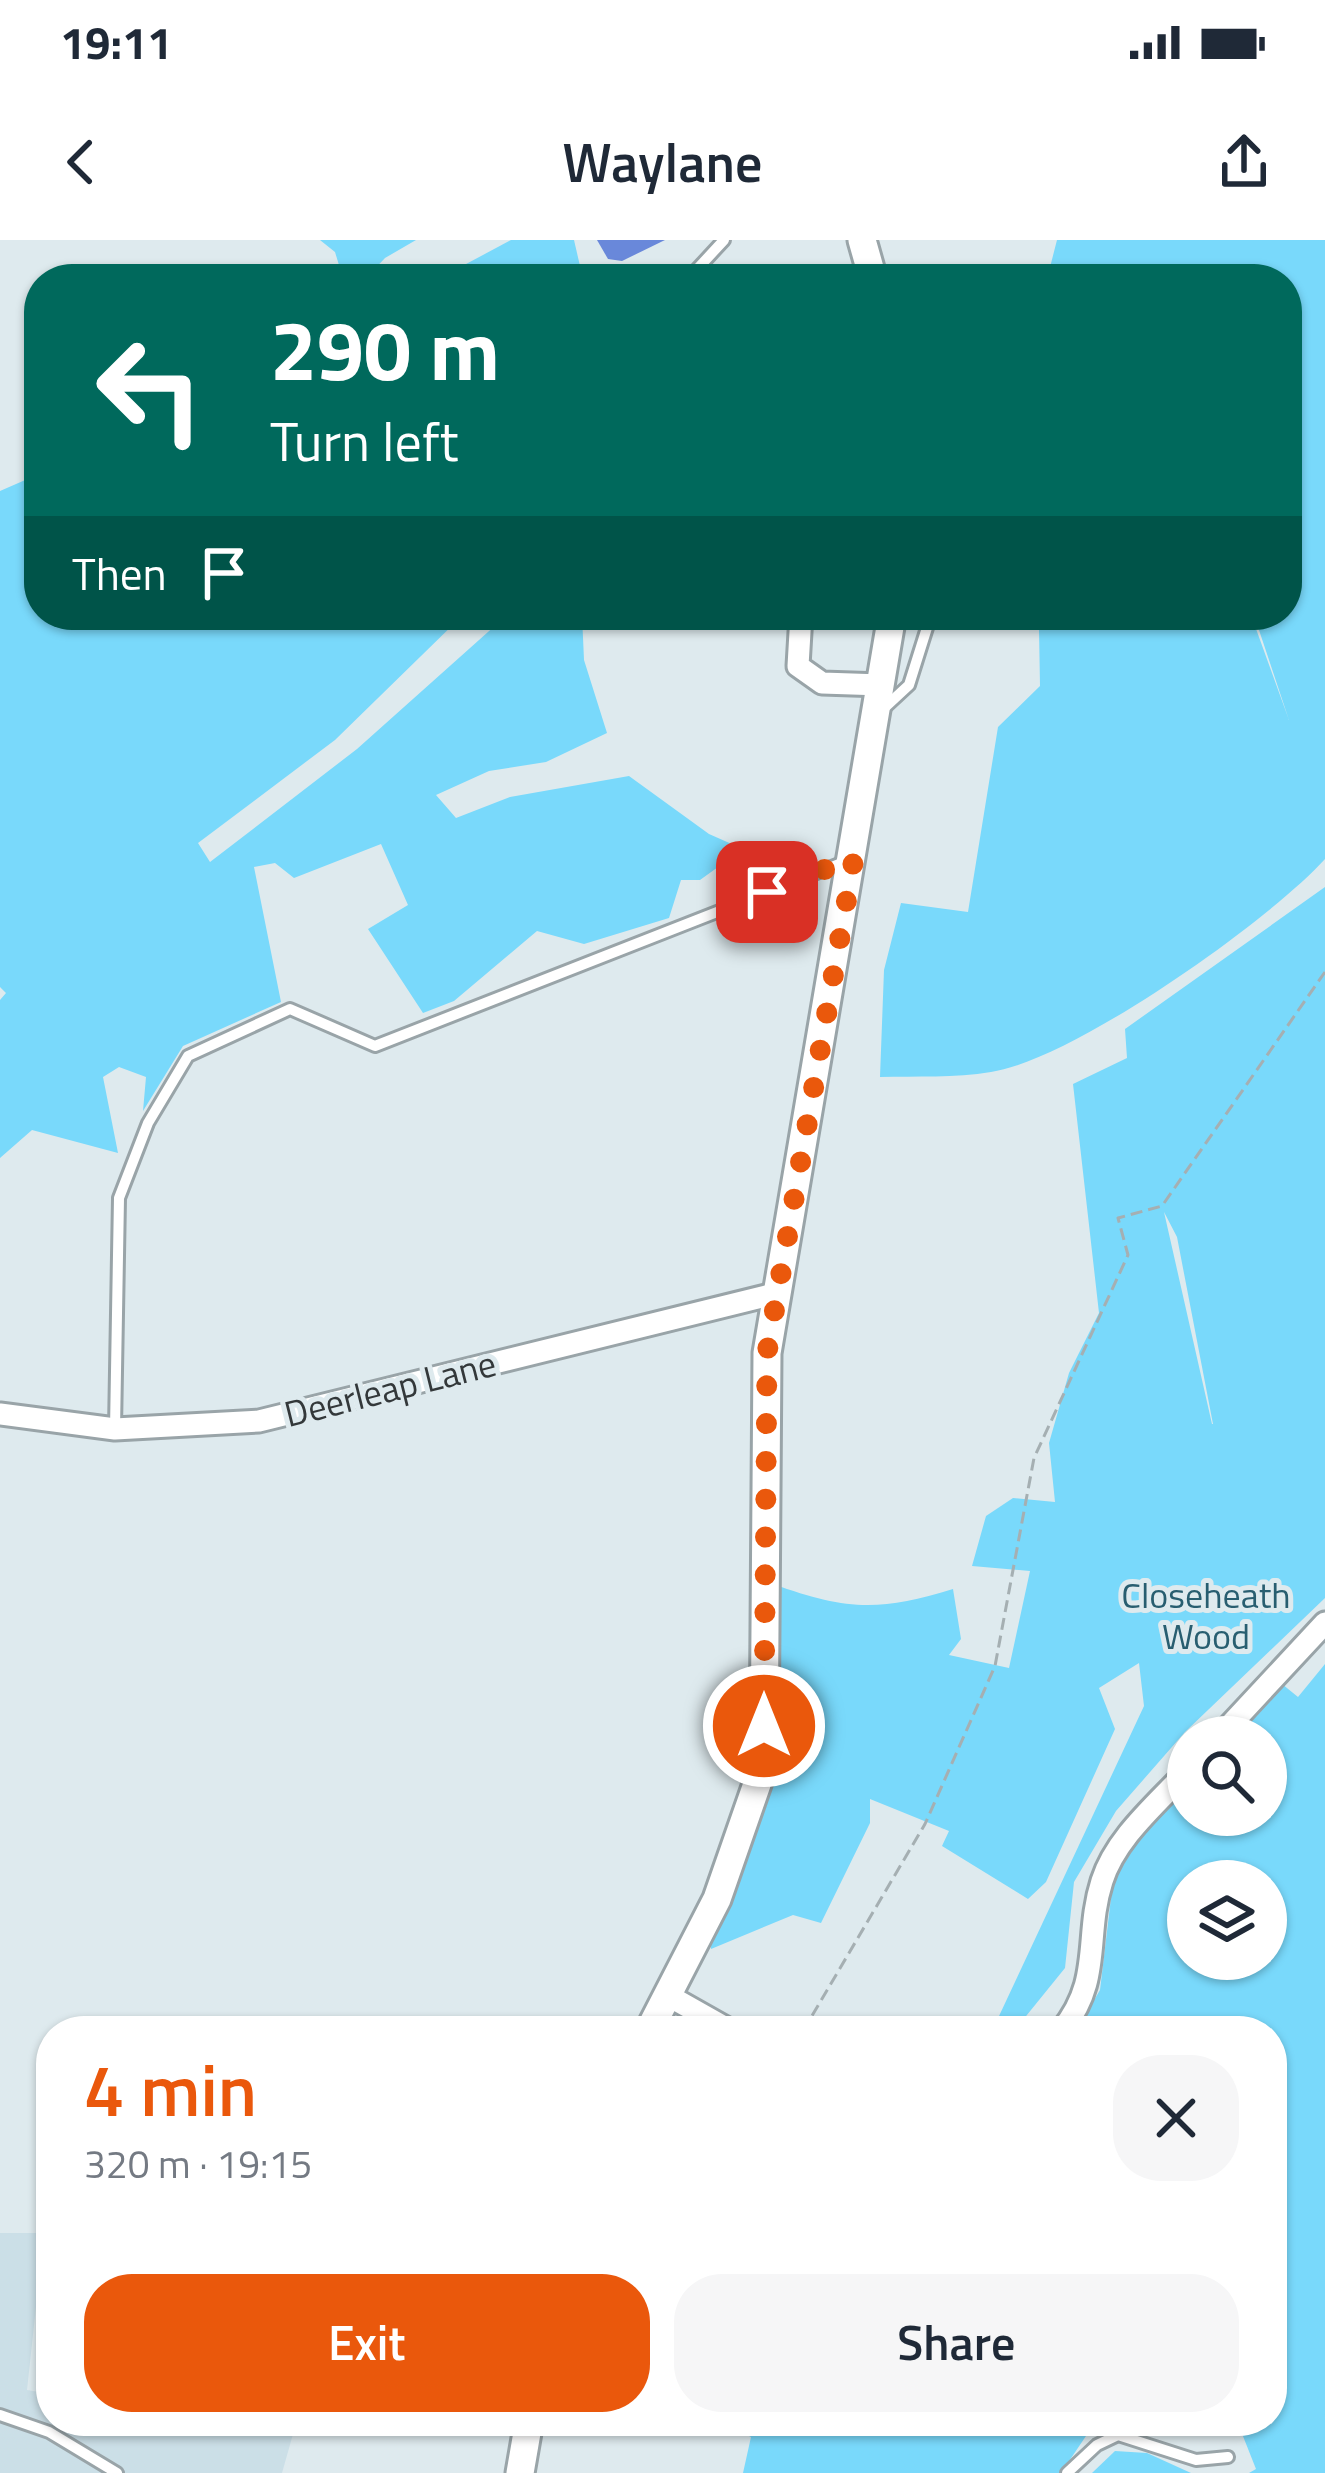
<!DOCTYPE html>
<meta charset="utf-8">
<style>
:root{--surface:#fff;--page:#f6f6f7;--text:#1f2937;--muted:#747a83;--accent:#ea580c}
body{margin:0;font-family:"Titillium Web",sans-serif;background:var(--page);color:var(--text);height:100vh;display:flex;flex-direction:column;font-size:45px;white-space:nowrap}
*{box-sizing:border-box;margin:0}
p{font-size:39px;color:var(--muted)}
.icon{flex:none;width:66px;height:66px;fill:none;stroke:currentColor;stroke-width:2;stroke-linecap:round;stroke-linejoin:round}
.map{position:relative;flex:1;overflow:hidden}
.panel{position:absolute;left:36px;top:1776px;width:1251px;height:420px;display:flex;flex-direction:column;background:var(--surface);border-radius:48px;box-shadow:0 3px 9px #0004}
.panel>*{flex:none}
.top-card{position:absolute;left:24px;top:24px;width:1278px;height:366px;border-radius:48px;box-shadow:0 3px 9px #0004;background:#00695c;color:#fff;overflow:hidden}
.tools{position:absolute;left:1167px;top:1476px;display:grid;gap:24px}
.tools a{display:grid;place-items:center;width:120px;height:120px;border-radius:50%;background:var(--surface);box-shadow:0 3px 9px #0004;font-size:60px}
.pin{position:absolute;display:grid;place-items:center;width:102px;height:102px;color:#fff;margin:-51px;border-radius:24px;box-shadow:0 6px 18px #0006}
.me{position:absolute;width:132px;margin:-66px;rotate:0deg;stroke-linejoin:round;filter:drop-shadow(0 0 9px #0008)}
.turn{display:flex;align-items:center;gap:42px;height:252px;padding:0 48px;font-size:54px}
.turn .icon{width:156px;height:156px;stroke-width:2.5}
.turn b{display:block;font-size:84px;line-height:102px}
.then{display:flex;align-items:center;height:114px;padding:0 48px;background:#0003;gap:24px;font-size:45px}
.round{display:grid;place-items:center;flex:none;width:126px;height:126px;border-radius:48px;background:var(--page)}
.head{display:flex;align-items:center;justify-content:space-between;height:204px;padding:0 48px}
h1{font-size:72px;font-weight:600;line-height:90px;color:var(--accent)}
.button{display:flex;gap:24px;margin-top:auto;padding:24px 48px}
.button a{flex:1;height:138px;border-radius:48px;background:var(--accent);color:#fff;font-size:48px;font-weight:600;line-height:138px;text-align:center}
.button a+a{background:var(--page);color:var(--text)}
.status{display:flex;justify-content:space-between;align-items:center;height:84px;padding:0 60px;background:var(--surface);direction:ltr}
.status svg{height:33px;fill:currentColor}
header{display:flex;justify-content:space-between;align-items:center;height:156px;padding:0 48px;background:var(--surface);font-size:54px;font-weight:600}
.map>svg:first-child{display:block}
.built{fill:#cbdfe7}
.green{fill:#79d9fb;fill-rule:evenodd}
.water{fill:#6988da}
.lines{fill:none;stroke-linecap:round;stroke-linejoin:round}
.service-casing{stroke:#99a4a8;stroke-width:16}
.minor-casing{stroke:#99a4a8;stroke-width:27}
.tertiary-casing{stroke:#99a4a8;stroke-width:33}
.path{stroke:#a5afb2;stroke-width:3;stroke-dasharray:12 6;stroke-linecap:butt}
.service{stroke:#fff;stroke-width:10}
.minor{stroke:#fff;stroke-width:21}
.tertiary{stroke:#fff;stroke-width:27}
.route{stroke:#ea580c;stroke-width:21;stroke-dasharray:0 37.8}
.labels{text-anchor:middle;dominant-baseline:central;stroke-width:10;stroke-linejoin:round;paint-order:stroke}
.street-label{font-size:36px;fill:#33383a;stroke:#deeaee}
.park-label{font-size:36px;fill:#285e70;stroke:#deeaee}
</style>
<div class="status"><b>19:11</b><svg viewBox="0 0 49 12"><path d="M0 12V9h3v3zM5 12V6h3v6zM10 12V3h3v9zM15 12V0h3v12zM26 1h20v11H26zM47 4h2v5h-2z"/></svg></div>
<header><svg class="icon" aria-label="back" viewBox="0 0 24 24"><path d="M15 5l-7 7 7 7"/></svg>Waylane<svg class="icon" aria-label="share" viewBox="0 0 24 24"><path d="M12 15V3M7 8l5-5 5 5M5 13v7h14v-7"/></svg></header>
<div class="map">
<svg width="1325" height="2233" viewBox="0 0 1325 2233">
<rect width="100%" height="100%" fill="#deeaee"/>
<path class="built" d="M0,1993H44L27,2150L51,2154V2181H248L295,2187L282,2233H0Z"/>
<g class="green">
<path d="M320,0H416L385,18L365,39L342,35L335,12Z"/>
<path d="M511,0H574L583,39H438Z"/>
<path d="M1057,0H1325V619C1269,681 1073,820 991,832C955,838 916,836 880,837L884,730L901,663L968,672L998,487L1040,446L1039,389L1058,375H1251L1289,480L1254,375H1287V39H1047Z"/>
<path d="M39,234V375H463L335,500L198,603L210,622L357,509L507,375H582L584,420L607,493L546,522L489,531L436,555L456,578L510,557L629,536L709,594L743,609L700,640H681L669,678L584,704L537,691L454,761L423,773L368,689L408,665L381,604L294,638L275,623L254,627L281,762L183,806L143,871L146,837L119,827L103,837L118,913L32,890L0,918V760L6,753L0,747V251Z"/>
<path d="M1325,647V1358L1185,1492L1116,1571L1074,1642L1065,1728L1014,1791H992L1144,1466L1139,1423L1099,1448L1115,1489L1046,1642L1028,1659L942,1606L949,1591L870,1559V1583L821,1683L793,1675L711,1709L709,1691L772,1520L773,1344C845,1370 879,1372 953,1349L961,1399L949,1415L1009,1428L1030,1331L972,1326L986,1276L1013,1258L1055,1262L1049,1203L1069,1133L1099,1073L1073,844L1127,818L1125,789ZM1164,972L1177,997L1213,1184H1212Z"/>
<path d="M1325,1424V2233H1249L1256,2229L1237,2181H1272V1791H1076L1100,1750L1113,1641L1142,1595L1188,1545V1575H1266V1497H1232L1282,1444L1298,1457ZM1188,1641H1266V1719H1188Z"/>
<path d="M720,2181H1109L1088,2193L1061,2233H743L751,2197Z"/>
<path d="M1115,2211L1147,2213L1191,2233H1092Z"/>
</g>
<path class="water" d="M597,0H665L622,21L608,19Z"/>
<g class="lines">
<g class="service-casing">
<g id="service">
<path d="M688,39L724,0"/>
<path d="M1034,375H1041"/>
<path d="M882,470L909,445L931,375"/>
<path d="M115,1189L119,958L148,883L188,816L290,769L375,806L847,621"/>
<path d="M0,2175L49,2192L117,2233"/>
<path d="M1067,2233L1097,2205L1118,2195L1196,2220L1228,2217"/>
</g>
</g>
<g class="minor-casing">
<g id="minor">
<path d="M801,375L798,426L822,443L882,445"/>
<path d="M0,1174L115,1189L259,1181L774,1054"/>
<path d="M1219,1497L1325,1383"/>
<path d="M669,1756L731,1791"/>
<path d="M1061,1791C1103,1740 1084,1697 1102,1641C1116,1597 1158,1563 1188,1530"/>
</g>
</g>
<g class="tertiary-casing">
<g id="tertiary">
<path d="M862,0L873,39"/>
<path d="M649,1791L717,1659L764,1524L767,1113L892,375"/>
<path d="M520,2233L529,2181"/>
</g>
</g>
<path class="path" d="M803,1791L925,1584L995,1426L1034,1218L1128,1015L1118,978L1162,966L1325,732"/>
<use href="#service" class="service"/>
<use href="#minor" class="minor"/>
<use href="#tertiary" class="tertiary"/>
</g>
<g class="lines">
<path class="route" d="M764,1486L767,1113L854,618L767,652"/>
</g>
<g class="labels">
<g class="street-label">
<text transform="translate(390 1148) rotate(-14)">Deerleap Lane</text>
</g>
<g class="park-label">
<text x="1206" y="1354">Closeheath<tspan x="1206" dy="41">Wood</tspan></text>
</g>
</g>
</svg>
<div class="tools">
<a><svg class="icon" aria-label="search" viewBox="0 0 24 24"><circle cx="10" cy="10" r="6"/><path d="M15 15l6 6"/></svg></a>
<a><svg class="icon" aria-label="layers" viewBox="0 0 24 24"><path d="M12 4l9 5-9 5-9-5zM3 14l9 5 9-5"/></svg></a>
</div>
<div class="pin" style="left:767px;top:652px;background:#d93025"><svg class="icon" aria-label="arrive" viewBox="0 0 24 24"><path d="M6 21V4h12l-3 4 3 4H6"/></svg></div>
<svg class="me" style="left:764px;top:1486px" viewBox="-20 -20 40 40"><circle r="17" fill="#ea580c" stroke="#fff" stroke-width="3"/><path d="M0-11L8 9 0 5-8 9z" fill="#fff"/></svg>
<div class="top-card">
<div class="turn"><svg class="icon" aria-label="left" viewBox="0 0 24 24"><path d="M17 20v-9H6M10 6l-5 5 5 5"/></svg><div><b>290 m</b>Turn left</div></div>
<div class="then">Then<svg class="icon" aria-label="arrive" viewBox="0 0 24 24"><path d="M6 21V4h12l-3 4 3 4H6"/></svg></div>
</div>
<section class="panel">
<div class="head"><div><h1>4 min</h1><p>320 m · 19:15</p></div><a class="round"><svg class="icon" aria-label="close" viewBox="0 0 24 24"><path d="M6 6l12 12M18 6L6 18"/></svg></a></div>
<div class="button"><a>Exit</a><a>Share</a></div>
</section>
</div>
